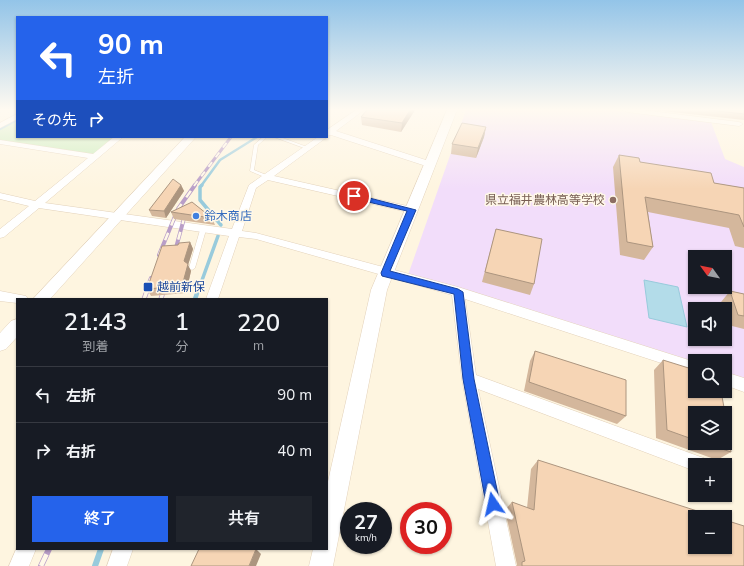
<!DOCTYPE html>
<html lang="ja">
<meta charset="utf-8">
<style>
:root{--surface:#171b24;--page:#20242c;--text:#f1f3f6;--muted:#9ea1a6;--line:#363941;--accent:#2563eb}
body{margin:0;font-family:"Nunito Sans","Noto Sans JP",sans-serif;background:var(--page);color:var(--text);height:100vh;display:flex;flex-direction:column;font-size:15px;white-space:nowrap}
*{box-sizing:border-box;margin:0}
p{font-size:13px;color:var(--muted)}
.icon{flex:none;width:22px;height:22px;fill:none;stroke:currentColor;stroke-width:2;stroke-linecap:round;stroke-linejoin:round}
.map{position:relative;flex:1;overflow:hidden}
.sheet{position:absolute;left:16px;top:298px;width:312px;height:252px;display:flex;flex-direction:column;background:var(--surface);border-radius:0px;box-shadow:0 1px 3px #0004}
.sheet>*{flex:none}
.top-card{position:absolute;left:16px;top:16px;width:312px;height:122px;border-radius:0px;box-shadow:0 1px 3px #0004;background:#2563eb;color:#fff;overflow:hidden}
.needle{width:26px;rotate:303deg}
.controls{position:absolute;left:688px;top:250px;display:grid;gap:8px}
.controls a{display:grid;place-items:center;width:44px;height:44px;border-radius:0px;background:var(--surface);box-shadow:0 1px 3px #0004;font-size:20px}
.speed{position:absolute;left:340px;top:502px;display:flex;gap:8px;font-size:20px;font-weight:700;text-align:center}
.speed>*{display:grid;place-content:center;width:52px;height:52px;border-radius:50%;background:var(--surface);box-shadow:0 1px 3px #0004;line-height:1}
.speed small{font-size:10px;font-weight:400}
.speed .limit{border:6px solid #d22;background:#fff;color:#111}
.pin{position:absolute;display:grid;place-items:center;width:34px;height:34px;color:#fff;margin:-17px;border:2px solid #fff;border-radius:50%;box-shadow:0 1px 4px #0007}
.me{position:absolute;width:44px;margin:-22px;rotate:349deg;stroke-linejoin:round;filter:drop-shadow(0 0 3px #0008)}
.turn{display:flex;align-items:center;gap:14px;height:84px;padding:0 16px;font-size:18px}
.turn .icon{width:52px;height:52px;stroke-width:2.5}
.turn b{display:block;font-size:28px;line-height:34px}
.then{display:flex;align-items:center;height:38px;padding:0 16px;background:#0003;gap:8px;font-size:15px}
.eta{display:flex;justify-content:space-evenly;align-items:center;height:68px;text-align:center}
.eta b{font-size:24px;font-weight:600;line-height:28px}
.cta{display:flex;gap:8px;margin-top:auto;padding:8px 16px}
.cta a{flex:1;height:46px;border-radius:0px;background:var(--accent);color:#fff;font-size:16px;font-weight:600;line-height:46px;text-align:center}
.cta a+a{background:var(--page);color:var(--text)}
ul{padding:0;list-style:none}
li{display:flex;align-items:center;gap:12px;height:56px;padding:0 16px;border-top:1px solid var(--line)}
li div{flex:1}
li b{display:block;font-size:15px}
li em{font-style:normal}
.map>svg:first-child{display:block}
.education{fill:#f2ddfa;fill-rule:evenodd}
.green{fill:#ccedbd}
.water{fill:#b3dce9;stroke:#98cbdc}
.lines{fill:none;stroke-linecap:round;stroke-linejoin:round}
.stream-far3{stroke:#98cbdc;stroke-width:2.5}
.stream-far2{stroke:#98cbdc;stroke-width:3.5}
.stream-far1{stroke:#98cbdc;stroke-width:4.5}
.stream{stroke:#98cbdc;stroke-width:6}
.service-casing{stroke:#e3d2bb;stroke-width:1}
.minor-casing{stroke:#e3d2bb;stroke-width:1}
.tertiary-casing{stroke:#e3d2bb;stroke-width:1}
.service{fill:#fff;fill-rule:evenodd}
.minor{fill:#fff;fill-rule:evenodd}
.tertiary{fill:#fff;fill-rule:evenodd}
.rail-far3-casing{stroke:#b99ec8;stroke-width:3}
.rail-far2-casing{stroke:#b99ec8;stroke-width:4}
.rail-far1-casing{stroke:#b99ec8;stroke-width:5}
.rail-casing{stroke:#b99ec8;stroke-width:6}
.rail-far3{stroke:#fff8e8;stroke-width:2;stroke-dasharray:6;stroke-linecap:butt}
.rail-far2{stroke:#fff8e8;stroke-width:2.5;stroke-dasharray:8;stroke-linecap:butt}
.rail-far1{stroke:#fff8e8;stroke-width:3.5;stroke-dasharray:10;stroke-linecap:butt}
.rail{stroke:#fff8e8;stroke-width:4.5;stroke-dasharray:13;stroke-linecap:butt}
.wall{fill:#d4b79c}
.shaded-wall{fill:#ac957f}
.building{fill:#f6d5b5;stroke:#ac957f}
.route{fill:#2563eb;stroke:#184099}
.education-dot{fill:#8d6e63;stroke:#fff8e8;stroke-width:1.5}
.shop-dot{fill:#3f7fe0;stroke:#fff8e8;stroke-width:1.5}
.transit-dot{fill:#1a4fb4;stroke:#fff8e8;stroke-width:1.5}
.labels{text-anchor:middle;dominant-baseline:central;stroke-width:3;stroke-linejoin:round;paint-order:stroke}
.education-label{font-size:12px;fill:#785e54;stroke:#fff8e8;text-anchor:end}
.shop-label{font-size:12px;fill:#366cbe;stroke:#fff8e8;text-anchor:start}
.transit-label{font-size:12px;fill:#164399;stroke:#fff8e8;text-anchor:start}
</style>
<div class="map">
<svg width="744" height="566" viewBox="0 0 744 566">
<rect width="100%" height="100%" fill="#fef5e0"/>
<path class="education" d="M466,110H611L711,122L725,159L744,167V381L725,373V361L695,362L527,309L408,275ZM695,257H725V287H695ZM695,309H725V339H695Z"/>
<path class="green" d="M17,120V137H119L97,156L0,142V130Z"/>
<path class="water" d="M644,280L678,287L687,327L649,318Z"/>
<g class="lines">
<g class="stream-far3">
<path d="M0,129L17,120"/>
<path d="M201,186L220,160L257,137"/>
</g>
<g class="stream-far2">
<path d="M202,185L200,187V200L221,225"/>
<path d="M201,283L218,236"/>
</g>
<path class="stream-far1" d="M195,299L201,282"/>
<path class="stream" d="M95,566L101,549"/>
<g class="service-casing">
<g id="service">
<path d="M263,137H267L258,145L254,170L269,176V177L267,178L250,171L254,145Z"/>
<path d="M274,137H280L310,148L307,149Z"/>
<path d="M203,228L206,230L195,268L192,270L189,268L200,230Z"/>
</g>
</g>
<g class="minor-casing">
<g id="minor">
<path d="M356,110H364L336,131L432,162V166H426L331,135L327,136V130Z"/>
<path d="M623,110H643L739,122L743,124L739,126L627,112Z"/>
<path d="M17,114V119L0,128V123Z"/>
<path d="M114,137H123L45,203L232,229L249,185L318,137H327L274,176L416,208L417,210L416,212L412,213L268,180L256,188L242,231L256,233L458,287L695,362V374L465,299L476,375L698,456L704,458L706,465H695V471L478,389L516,566H496L462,379L452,295L256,239L239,237L218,299H206L229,236L39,208L4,237L0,238V229L29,206L0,199V193L35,201L88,158L0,144V140L93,154Z"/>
<path d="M0,291L26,296L28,299H17V303L0,301Z"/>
<path d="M725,372L744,378V392L725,385Z"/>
<path d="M17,547V549H36L29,566H9Z"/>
<path d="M113,549H133L127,566H107Z"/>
</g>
</g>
<g class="tertiary-casing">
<g id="tertiary">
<path d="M447,110H457L387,290L333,566H309L313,549H327V486L371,290Z"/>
<path d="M185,137H196L50,299H33Z"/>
<path d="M17,319V337L6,349L0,351V333L11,321Z"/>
</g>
</g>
<use href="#service" class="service"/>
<use href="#minor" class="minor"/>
<use href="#tertiary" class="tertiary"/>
<g class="rail-far3-casing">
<path id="rail-far3" d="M194,186L231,137"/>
</g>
<g class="rail-far2-casing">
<g id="rail-far2">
<path d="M159,255L178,209L195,185"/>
<path d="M174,255L186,211"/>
<path d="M149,283L151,278"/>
</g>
</g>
<g class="rail-far1-casing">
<g id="rail-far1">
<path d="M144,299L150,282"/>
<path d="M161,299L165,284"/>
</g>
</g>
<g class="rail-casing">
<path id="rail" d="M41,566L49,549"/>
</g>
<use href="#rail-far3" class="rail-far3"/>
<use href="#rail-far2" class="rail-far2"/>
<use href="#rail-far1" class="rail-far1"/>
<use href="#rail" class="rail"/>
</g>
<g class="wall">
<path d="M415,110L401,132L362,125L361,117Z"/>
<path d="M654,110H744V120Z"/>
<path d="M486,127L484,137L476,158L451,154L452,144Z"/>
<path d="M619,155L640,162L714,183L744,188V248L735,246L729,228L648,212L653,247L644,260L620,255L613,167Z"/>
<path d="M181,185L184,191L166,218L152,216L149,210Z"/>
<path d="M171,212L212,218L215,225L174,219Z"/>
<path d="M496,229L534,284L530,295L482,282Z"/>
<path d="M190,242L193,249L188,265L191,271L186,293L151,296L147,289L178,245Z"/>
<path d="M730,291L744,294V329L728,325L725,317V309H723L721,302Z"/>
<path d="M535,351L626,416L617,424L524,391L530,361Z"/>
<path d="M663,360L695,413V443H725L731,452L717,460L656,438L654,370Z"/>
<path d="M538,460L744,566H516L517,565L505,510L512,502L527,508L531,469Z"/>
</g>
<g class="shaded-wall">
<path d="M410,110H415L401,132L402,123Z"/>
<path d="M486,127L484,137L476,158L478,148Z"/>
<path d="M181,185L184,191L166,218L164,211Z"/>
<path d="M190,242L193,249L188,265L191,271L186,293L182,286L184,261Z"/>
<path d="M256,549L261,554L256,566H249Z"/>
</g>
<g class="building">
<path d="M367,110H410L402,123L361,117Z"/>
<path d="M709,110H744V114Z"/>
<path d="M462,123L486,127L478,148L452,144Z"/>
<path d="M619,155L639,158L640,162L711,173L714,183L744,188V227L739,215L645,197L653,247L627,242Z"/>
<path d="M173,179L181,185L164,211L149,210Z"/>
<path d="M192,202L212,218L171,212Z"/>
<path d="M496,229L542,239L534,284L485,272Z"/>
<path d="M190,242L184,261L188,264L182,286L147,289L162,246L178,245L179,243Z"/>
<path d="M730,291L744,294V316L738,315Z"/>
<path d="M535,351L626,380V416L529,382Z"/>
<path d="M663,360L695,370V391H721L725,413H695V440L667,430Z"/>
<path d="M725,416L731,452L704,443H725Z"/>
<path d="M538,460L716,517H695V547H725V520L744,526V566H522V562L525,561L512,502L534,510Z"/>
<path d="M199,549H256L249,566H191Z"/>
</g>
<linearGradient id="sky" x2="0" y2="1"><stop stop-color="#93c4e8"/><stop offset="0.58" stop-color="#fffaf1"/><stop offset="1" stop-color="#fffaf1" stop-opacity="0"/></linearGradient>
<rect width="744" height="189" fill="url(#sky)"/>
<path class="route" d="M354,194L416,210L390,271L458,289L463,292L474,379L500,504L498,509L493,511L488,509L486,504L463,379L454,294L382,276L381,273L407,211L351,198V195Z"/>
<circle class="education-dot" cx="613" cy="200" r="4"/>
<circle class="shop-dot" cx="196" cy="216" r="4"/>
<rect class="transit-dot" x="143" y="282" width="10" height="10" rx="2"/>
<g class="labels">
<g class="education-label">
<text x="605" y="200">県立福井農林高等学校</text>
</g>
<g class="shop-label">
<text x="204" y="216">鈴木商店</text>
</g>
<g class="transit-label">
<text x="157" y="287">越前新保</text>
</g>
</g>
</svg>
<div class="controls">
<a><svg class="needle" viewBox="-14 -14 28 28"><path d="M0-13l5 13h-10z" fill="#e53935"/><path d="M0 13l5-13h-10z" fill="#9ea1a6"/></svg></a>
<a><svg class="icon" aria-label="sound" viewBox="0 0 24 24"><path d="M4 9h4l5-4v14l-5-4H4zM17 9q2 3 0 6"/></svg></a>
<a><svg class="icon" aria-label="search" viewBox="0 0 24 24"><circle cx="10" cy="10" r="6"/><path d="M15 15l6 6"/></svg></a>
<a><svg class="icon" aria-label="layers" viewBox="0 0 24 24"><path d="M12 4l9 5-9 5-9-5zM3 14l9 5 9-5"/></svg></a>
<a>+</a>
<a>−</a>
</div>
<div class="speed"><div>27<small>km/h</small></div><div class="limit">30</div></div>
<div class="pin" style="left:354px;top:196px;background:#d93025"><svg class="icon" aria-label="arrive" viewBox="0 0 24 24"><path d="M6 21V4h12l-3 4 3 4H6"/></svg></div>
<svg class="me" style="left:493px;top:504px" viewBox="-20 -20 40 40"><path d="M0-17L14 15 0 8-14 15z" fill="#2563eb" stroke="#fff" stroke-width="4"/></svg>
<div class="top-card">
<div class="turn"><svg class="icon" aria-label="left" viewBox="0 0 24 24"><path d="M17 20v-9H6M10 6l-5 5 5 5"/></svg><div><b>90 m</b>左折</div></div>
<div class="then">その先<svg class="icon" aria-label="right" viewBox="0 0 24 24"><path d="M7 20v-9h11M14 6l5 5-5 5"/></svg></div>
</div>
<section class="sheet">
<div class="eta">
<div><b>21:43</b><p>到着</p></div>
<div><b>1</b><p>分</p></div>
<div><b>220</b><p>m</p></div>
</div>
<ul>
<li><svg class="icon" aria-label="left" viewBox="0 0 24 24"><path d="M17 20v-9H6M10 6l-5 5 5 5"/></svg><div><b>左折</b></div><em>90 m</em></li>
<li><svg class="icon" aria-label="right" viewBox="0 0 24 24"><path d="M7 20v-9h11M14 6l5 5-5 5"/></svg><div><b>右折</b></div><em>40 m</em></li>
</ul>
<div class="cta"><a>終了</a><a>共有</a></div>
</section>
</div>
